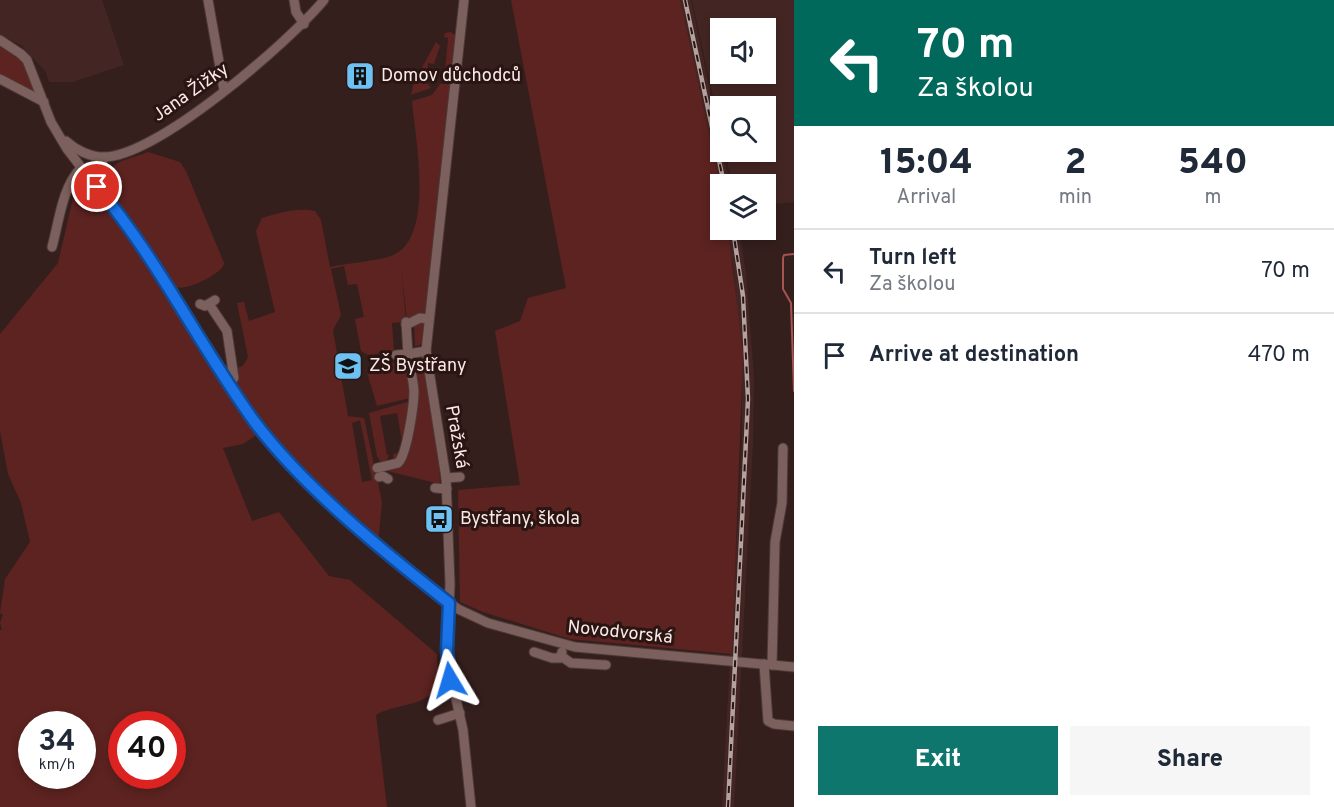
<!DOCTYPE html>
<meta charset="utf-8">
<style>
:root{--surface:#fff;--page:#f6f6f7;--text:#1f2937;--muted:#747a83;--line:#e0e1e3;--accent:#0f766e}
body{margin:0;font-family:Overpass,sans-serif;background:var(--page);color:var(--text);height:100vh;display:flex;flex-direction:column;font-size:22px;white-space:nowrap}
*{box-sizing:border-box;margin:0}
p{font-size:20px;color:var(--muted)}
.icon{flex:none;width:33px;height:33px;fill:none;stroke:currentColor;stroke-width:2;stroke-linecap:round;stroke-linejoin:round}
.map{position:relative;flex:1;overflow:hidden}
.side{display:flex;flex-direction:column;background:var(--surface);width:540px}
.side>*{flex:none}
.banner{background:#00695c;color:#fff;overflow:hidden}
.tools{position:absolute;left:710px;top:18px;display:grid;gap:12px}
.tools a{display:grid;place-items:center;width:66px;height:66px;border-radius:0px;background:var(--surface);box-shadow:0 3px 9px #0003;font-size:30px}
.speed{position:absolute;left:18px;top:711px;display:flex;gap:12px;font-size:30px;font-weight:700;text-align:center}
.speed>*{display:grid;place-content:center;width:78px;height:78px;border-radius:50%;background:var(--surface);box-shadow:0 3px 9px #0003;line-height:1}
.speed small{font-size:15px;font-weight:400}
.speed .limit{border:9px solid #d22;background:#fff;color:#111}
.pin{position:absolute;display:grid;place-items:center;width:51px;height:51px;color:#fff;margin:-26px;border:3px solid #fff;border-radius:50%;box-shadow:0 2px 6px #0007}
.me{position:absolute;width:66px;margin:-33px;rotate:353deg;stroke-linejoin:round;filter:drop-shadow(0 0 4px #0008)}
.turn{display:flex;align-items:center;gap:21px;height:126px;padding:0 24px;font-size:27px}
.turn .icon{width:78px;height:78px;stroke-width:2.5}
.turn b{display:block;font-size:42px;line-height:51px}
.eta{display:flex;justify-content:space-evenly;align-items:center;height:102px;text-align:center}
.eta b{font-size:36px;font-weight:800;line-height:42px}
.cta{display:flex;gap:12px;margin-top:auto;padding:12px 24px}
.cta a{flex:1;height:69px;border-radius:0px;background:var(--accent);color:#fff;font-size:24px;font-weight:800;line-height:69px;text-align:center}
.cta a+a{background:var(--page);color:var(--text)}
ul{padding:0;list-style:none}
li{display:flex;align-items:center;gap:18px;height:84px;padding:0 24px;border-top:2px solid var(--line)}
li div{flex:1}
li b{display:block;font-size:22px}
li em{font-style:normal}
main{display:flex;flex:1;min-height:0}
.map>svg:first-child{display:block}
.built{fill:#432623;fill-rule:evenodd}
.green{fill:#5c2320;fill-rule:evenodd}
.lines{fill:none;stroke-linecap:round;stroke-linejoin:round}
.stream{stroke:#a5544e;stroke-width:2}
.minor-casing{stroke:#4c3a38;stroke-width:11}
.minor{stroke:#7b605d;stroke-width:9}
.rail-casing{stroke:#b4a2a0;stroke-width:4.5}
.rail{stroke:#2a1513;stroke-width:2;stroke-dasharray:7;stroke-linecap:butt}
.route-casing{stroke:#114b97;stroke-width:15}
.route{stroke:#1a73e8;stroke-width:10}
.labels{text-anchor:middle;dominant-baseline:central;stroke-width:6;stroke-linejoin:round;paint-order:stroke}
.poi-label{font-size:18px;fill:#f9e9e7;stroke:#2a1513;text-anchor:start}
.street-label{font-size:18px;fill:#f9e9e7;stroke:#2a1513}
</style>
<main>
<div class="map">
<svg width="794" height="807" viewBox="0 0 794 807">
<rect width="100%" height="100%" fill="#351f1d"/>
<g class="built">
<path d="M0,0H102L124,65L73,82H49L46,72L21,45L0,35Z"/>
<path d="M679,0H691L720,137V152H723L730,184H720Z"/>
<path d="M692,0H794V202L765,205V184H732L725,152H765V106H720V129ZM720,28H765V74H720Z"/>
<path d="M727,230H739L746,272L754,378L753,443L734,807H722L742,443V378L734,273Z"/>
</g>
<g class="green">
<path d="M511,0H680L720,184V230H728L743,353L732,654L570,639L483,612L460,602L458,490L520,485L495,331L520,321L528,298L566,288Z"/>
<path d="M450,32L457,36L424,340L420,345L415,346L414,321H407L401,266L406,322L392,323L394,351L368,355L361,351L355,319L364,317L357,284L348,285L344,266L331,269L341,315L333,330L348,416L364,418L382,502L378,545L267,438L235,384L236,368L243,366L248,357L237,303L244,302L249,321L275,312L256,231L262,218C277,213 300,207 315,211L321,220L330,267C349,263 377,261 391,256C436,240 415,137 412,101L432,95L440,84H444L448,38L444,37L445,33ZM360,420L372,480L362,482L352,423Z"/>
<path d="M436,42L440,46L434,64L428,63L426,82L431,88L411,95L414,82Z"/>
<path d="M0,45C21,57 36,69 35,95L0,76Z"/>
<path d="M148,152L180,162L186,171L224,263C223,274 186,291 176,287L108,187C100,162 129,160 148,152Z"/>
<path d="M92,183L147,257L226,386L259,433L243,444L223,448L252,521L279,512L329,576L350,580L437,654C437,664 439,679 435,688C426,707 393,704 376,715L387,807H0V630H2L0,623L3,615L0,613L5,579L30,542L21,503L8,474L0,431V334L58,263L74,194ZM32,724H82V776H32ZM122,724H172V776H122Z"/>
<path d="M415,357L423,358L439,454L440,484L383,470L405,460L412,359Z"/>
<path d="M397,358H406L410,398L377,406L366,369L392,365Z"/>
<path d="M410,401C411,416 409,456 394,462L393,454L404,452L397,413L380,416L387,455H389L386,462L381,463L377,456L369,413Z"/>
</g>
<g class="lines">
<path class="stream" d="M794,254L784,255L783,258V289L791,303L794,391"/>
<g class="minor-casing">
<g id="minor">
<path d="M208,0L224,90"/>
<path d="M294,0L296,12L304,24"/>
<path d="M464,0L426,351L446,478L450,584L447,659L463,730L471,807"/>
<path d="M0,40L21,54L27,60L51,122L67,149L150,256L254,421L306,479L378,545L433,591L458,609L488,623L575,647L794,667"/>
<path d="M0,79L44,102"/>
<path d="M66,141C76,150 90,157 103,157C156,158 290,41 324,0"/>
<path d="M97,187V177L104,157"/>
<path d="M52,247C59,222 62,187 81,168"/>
<path d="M200,304L205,306L215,300"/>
<path d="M209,304L227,331L234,378L229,385"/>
<path d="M406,322L408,354L426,351"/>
<path d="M406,325L420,318L429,319"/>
<path d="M377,468L398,463C407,455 414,404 414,391C413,379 410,366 408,354L396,355"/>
<path d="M379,477L383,476L388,479"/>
<path d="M446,478L460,477"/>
<path d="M435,488L447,489"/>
<path d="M534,652L552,658H560L562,652"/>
<path d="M561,656L571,663L606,665"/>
<path d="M764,664L768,721L774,724L794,726"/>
<path d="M772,665L775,542L782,503L783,448"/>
<path d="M438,720L460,713"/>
</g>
</g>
<use href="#minor" class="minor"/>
<g class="rail-casing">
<g id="rail">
<path d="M685,0L724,184"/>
<path d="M728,807L748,399L743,296L733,230"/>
</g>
</g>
<use href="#rail" class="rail"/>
</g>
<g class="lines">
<g class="route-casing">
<path id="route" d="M97,187C158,259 199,345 254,421C302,486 385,553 449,603L447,650L450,680"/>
</g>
<use href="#route" class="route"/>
</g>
<defs>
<g id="building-square" transform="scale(1.5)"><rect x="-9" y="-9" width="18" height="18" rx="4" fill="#6dc2f3" stroke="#2a1513"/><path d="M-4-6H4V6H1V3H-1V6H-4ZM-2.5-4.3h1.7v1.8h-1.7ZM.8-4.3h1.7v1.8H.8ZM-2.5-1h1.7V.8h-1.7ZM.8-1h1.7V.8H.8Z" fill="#111"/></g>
<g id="school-square" transform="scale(1.5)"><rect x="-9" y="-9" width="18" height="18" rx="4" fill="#6dc2f3" stroke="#2a1513"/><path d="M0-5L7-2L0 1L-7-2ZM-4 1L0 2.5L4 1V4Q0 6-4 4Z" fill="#111"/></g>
<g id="bus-square" transform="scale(1.5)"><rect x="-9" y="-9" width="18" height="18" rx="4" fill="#6dc2f3" stroke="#2a1513"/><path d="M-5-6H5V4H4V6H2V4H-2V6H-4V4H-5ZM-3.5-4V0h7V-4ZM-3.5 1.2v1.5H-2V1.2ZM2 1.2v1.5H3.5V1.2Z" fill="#111"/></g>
</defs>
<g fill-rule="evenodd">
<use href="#building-square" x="360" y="76"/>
<use href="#school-square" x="348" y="366"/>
<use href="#bus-square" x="439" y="519"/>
</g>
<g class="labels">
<g class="poi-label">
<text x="381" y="76">Domov důchodců</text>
<text x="369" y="366">ZŠ Bystřany</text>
<text x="460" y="519">Bystřany, škola</text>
</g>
<g class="street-label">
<text transform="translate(191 93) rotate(-35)">Jana Žižky</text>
<text transform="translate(456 437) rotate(80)">Pražská</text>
<text transform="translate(620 633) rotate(6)">Novodvorská</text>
</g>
</g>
</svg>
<div class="tools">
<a><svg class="icon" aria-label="sound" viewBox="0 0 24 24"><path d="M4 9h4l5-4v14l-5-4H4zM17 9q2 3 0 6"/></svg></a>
<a><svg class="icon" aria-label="search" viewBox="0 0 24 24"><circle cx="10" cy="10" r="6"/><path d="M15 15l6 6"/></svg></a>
<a><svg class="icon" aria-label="layers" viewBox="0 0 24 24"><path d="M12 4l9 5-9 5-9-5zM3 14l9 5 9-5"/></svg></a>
</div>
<div class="speed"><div>34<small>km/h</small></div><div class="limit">40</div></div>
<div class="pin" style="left:97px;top:187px;background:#d93025"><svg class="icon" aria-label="arrive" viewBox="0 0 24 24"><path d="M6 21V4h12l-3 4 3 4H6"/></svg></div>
<svg class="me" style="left:450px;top:680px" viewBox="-20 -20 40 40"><path d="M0-17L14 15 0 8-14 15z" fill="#1a73e8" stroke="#fff" stroke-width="4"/></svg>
</div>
<section class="side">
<div class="banner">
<div class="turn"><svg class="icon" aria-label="left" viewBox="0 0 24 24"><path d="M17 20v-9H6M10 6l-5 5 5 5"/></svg><div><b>70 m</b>Za školou</div></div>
</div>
<div class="eta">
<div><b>15:04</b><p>Arrival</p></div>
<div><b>2</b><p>min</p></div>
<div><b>540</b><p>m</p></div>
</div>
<ul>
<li><svg class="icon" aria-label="left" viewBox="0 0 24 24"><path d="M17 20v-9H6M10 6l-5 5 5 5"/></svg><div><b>Turn left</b><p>Za školou</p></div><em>70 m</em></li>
<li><svg class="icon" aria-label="arrive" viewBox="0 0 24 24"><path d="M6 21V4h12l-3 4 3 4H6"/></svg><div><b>Arrive at destination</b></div><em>470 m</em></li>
</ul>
<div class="cta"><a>Exit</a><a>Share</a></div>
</section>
</main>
